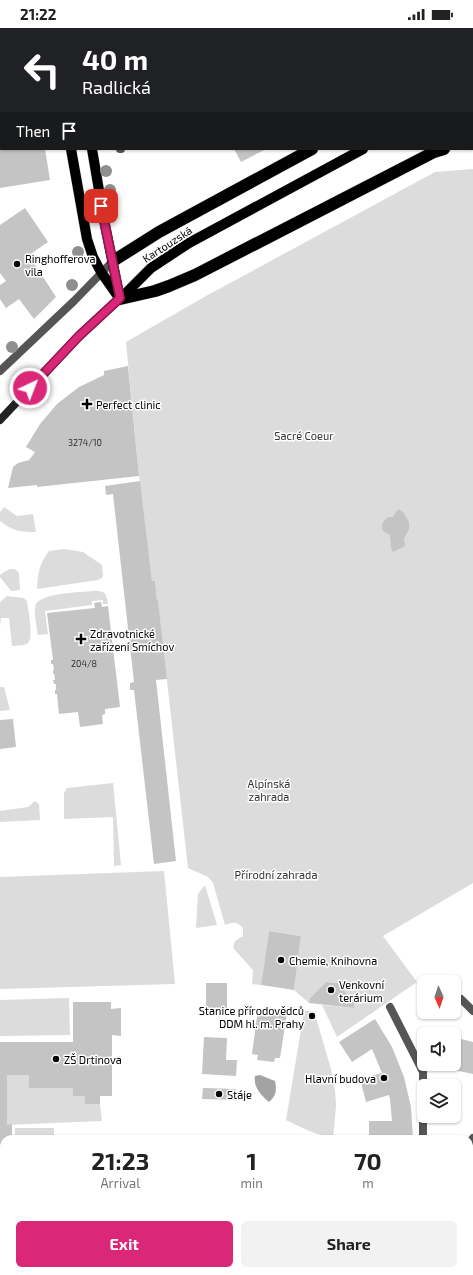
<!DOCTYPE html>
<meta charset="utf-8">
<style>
:root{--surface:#fff;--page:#f2f2f2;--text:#222;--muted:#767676;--accent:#db2777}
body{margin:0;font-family:"Exo 2",sans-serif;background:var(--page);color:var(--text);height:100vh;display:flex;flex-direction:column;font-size:15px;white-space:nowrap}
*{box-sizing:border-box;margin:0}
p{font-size:13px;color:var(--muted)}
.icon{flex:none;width:22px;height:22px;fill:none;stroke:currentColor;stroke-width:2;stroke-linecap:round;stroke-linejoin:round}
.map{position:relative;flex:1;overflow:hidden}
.drawer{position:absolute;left:0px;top:1107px;width:473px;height:140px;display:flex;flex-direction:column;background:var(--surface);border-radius:12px 12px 0 0;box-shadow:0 1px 3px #0004}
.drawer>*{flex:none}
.top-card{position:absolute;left:0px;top:0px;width:473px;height:122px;box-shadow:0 1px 3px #0004;background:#202124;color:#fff;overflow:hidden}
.needle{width:26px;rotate:177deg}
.buttons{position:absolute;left:417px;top:947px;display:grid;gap:8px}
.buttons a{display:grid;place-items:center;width:44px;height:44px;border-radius:6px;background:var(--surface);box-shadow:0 1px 3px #0004;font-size:20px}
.pin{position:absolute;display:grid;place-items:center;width:34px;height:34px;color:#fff;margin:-17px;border-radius:8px;box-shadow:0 2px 6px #0006}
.me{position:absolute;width:44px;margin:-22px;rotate:43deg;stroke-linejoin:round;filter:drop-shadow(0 0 3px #0008)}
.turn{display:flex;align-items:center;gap:14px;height:84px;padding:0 16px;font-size:18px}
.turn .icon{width:52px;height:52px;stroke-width:2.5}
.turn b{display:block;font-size:28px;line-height:34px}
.then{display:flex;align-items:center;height:38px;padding:0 16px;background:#0003;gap:8px;font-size:15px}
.eta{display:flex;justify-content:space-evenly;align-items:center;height:68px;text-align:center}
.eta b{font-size:24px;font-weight:700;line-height:28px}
.action{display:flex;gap:8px;margin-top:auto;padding:8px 16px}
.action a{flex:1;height:46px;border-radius:6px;background:var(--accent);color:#fff;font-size:16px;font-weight:700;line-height:46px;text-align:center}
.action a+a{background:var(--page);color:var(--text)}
.status{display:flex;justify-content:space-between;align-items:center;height:28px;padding:0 20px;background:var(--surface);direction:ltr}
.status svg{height:11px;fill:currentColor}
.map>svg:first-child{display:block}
.green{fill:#dcdcdc}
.water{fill:#a3a3a3}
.building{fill:#c4c4c4}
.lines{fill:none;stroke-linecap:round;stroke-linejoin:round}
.primary-casing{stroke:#dbdbdb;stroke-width:11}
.highway-casing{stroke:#dbdbdb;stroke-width:13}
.lane{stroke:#555;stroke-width:8}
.secondary{stroke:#222;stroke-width:8}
.primary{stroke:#000;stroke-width:10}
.highway{stroke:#000;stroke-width:12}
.tree{fill:#8f8f8f}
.route-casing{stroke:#8e194d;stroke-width:10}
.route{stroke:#db2777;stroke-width:7}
.poi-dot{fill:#000;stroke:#fff;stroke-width:1.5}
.labels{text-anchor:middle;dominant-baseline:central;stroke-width:3;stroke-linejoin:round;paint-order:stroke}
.number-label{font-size:9px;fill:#313131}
.street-label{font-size:11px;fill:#000;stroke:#fff}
.poi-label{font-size:11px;fill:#000;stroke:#fff;text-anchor:start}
.park-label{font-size:11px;fill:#333;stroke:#fff}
</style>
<div class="status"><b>21:22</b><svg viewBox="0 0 49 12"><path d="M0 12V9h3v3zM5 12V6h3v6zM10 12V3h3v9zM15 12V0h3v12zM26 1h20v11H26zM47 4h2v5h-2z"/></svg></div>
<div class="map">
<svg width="473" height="1247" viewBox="0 0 473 1247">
<rect width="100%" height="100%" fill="#fff"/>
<g class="green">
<path d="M473,141V855L383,908L417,954L337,1009L322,977L354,980V975L338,955L326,954L310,970L309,975L294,962L301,908L269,903L261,957L252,956L253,942L233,920L235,913L243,908V900C237,893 233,894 225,897L213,855L208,849L188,840L158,573L157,572L155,553H152L139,448L126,314L206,268L435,144Z"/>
<path d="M4,479L17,488L33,486L36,504C20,504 13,503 0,493V484Z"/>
<path d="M64,521L83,524L102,537L103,546L102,550L98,552L37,561C38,545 39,536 49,523Z"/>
<path d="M10,541H15L19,545L20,562L11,563L0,549V547L4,544Z"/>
<path d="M93,563C105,563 106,564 108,576H103V572L92,573V577L45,583L48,606L38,607C37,600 33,582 36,576C43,565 80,564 93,563Z"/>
<path d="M7,568L24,570L27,573C28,582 34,609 28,615C25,618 17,617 12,618L9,590H1L0,599V574Z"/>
<path d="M0,659H4L10,682L0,683Z"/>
<path d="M113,755L121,837L114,838L113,789L64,791V765L67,760Z"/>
<path d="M35,773L39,776L40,792L0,794V783L28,779Z"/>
<path d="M164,843L175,956L0,961V849Z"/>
<path d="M205,857L217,897L196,900L198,866Z"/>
<path d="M69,970L70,1007L0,1008V972Z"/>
<path d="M304,983H314L331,1041L335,1062L336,1078L333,1111L309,1103L286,1092Z"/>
<path d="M7,1047H29V1060H73V1068H85V1076H100L102,1093L7,1097Z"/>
<rect x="15" y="1100" width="39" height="11"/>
</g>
<path class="water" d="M260,1047L275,1053C277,1063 276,1068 269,1074C261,1067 253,1059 255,1048Z"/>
<g class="building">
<path d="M0,121H45L50,152L0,160Z"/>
<path d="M234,121H266L241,134Z"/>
<path d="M25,180L48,214L29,227L56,269L34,291L19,271L6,280L0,271V257L6,253L0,245V197Z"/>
<path d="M128,338L139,448L37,459V457L8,460L13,439L18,435L29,432L33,427L35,424L26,419L40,396L57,376L79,359L104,347V343Z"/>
<path d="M140,453L152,553H155L157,572H158L167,651L156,652L176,833L154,836L134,662H130V655L134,654L113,466L106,467L105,458Z"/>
<path d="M398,481L403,484L409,494V501L404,511L405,518L393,524L391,520L390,507L383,503L382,498L383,494L388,489H393Z"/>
<path d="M101,574L102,579L108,578L120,679L105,681V686L102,687L103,696L80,699L78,684L59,686L57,666H55V662H56V656H54L53,652H55L54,645L53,646V642H54L53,636H51V632H53L47,585L95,580L94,575Z"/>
<path d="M13,691L16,719L0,721V692Z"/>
<path d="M269,903L301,908L294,962L261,957Z"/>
<path d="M326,954L338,955L354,975V980L309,975L310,970Z"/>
<rect x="206" y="955" width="21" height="30"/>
<path d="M73,974H111V981L121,980V1008L112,1007V1068H100V1076H85V1068H73V1060H29V1047H7V1097L12,1096V1111H4V1239H0V1014H73Z"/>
<path d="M258,981L287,985L280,1030H275L274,1034L257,1032L258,1027L252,1026Z"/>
<path d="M375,991L392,1019L404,1049L411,1079L413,1111H369V1093H392L390,1071L389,1067L366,1074L360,1051L382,1045L372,1021L352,1034L339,1014Z"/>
<path d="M204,1009L227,1010L226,1032H237L236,1048L202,1046Z"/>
<path d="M461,1011L473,1014V1046L454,1042Z"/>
<path d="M203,1060L236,1061V1072L202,1071Z"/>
<path d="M344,1243H405V1244L388,1247H345Z"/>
<rect x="106" y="1245" width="59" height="2"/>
</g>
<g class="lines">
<g class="primary-casing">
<g id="primary">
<path d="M50,0V1"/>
<path d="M71,0V1"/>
<path d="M472,69L473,68"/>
<path d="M71,121L87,211L93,229L101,244L120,271"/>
<path d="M92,121L104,192L119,266"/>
<path d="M120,271L151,240L189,215L363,121"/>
</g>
</g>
<g class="highway-casing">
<g id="highway">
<path d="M472,22L473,21"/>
<path d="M472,116H473"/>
<path d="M113,233L159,204L312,121"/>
<path d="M120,271L155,263L169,258L195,247L434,124L444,121"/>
</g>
</g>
<g class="lane">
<path d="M159,0V1"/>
<path d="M359,0V1"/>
<path d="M472,31L473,30"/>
<path d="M472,49H473"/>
<path d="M120,121H121"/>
<path d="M0,343L74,273L113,233"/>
<path d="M461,971L473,983"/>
<path d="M390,979L423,1044V1111"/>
<path d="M469,1116L473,1110"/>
<path d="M469,1182L473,1186"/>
</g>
<path class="secondary" d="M0,392L79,308L120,271"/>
<use href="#primary" class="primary"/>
<use href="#highway" class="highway"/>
</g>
<g class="tree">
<circle cx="106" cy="143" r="6"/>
<circle cx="110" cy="162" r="6"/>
<circle cx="112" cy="180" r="6"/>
<circle cx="78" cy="224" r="6"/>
<circle cx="72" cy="257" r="6"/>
<circle cx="12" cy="319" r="6"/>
</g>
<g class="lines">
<g class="route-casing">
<path id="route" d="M30,360L79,308L120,270L101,178"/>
</g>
<use href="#route" class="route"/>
</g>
<g class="poi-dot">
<circle cx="17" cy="236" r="4"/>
<path d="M85 370h4v4h4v4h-4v4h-4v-4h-4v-4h4z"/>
<path d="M79 605h4v4h4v4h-4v4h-4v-4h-4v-4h4z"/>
<circle cx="281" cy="932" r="4"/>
<circle cx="331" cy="962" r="4"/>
<circle cx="312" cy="988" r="4"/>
<circle cx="56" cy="1031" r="4"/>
<circle cx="384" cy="1050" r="4"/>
<circle cx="219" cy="1066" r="4"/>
</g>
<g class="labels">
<g class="number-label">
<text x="85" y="414">3274/10</text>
<text x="84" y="635">204/8</text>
</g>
<g class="street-label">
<text transform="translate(167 216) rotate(-33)">Kartouzská</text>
</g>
<g class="poi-label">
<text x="25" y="230">Ringhofferova<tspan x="25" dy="13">vila</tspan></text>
<text x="96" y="376">Perfect clinic</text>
<text x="90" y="605">Zdravotnické<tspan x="90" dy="13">zařízení Smíchov</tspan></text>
<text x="289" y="932">Chemie, Knihovna</text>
<text x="339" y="956">Venkovní<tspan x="339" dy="13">terárium</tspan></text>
<text x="304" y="982" text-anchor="end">Stanice přírodovědců<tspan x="304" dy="13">DDM hl. m. Prahy</tspan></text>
<text x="64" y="1031">ZŠ Drtinova</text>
<text x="376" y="1050" text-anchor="end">Hlavní budova</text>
<text x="227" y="1066">Stáje</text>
</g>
<g class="park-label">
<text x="304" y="407">Sacré Coeur</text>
<text x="269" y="755">Alpínská<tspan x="269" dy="13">zahrada</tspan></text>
<text x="276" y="846">Přírodní zahrada</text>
</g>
</g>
</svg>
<div class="buttons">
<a><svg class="needle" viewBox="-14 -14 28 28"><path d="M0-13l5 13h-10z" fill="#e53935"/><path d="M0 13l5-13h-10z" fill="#767676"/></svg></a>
<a><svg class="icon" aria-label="sound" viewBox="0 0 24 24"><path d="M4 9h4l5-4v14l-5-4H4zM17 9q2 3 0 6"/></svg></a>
<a><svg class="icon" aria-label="layers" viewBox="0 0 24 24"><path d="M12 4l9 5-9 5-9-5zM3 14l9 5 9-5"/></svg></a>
</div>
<div class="pin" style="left:101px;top:178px;background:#d93025"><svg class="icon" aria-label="arrive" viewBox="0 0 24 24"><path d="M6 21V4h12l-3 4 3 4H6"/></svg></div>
<svg class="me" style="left:30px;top:360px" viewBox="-20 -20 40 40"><circle r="17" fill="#db2777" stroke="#fff" stroke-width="3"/><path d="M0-11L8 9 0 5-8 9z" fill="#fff"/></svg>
<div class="top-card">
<div class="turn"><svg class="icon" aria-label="left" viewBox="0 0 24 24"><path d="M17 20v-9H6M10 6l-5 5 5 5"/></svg><div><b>40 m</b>Radlická</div></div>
<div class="then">Then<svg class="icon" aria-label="arrive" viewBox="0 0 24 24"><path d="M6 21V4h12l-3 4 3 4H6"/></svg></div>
</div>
<section class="drawer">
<div class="eta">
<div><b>21:23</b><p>Arrival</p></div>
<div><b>1</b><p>min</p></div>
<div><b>70</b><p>m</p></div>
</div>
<div class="action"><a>Exit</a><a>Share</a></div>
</section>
</div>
